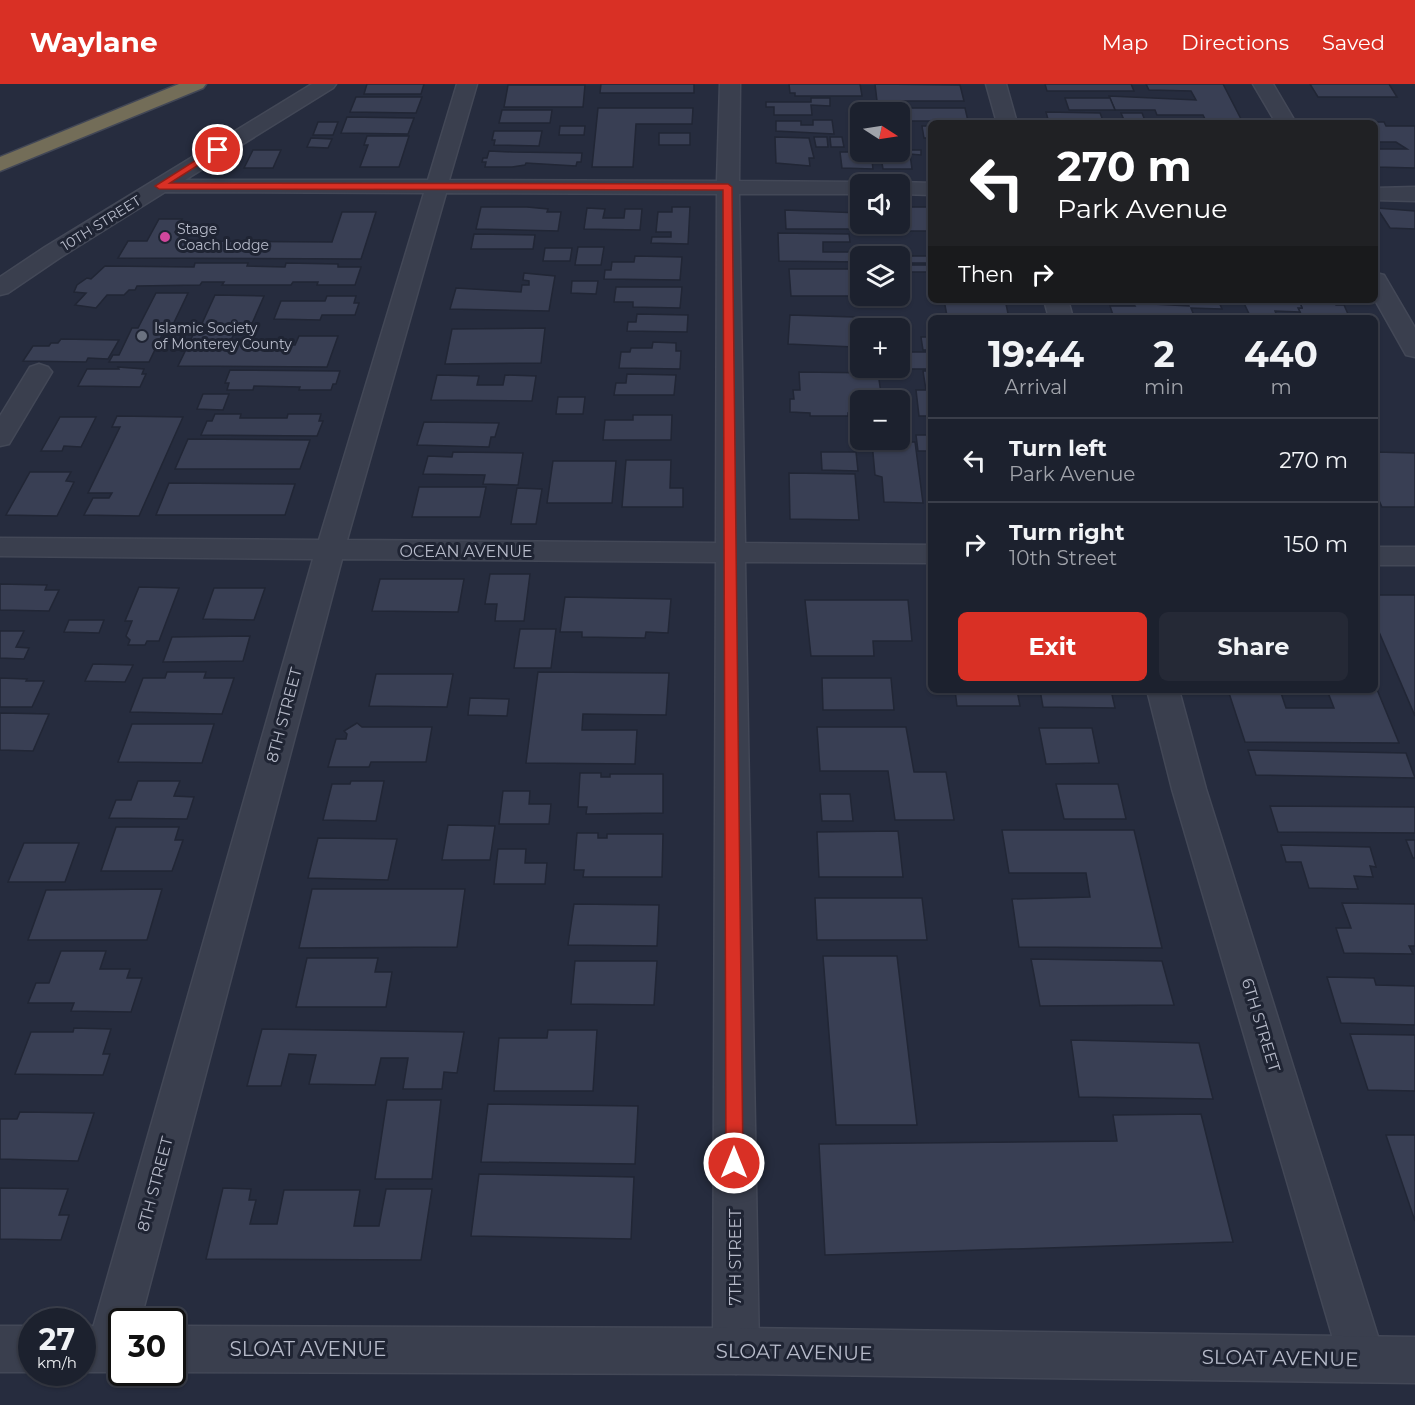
<!DOCTYPE html>
<meta charset="utf-8">
<style>
:root{--surface:#1c212e;--page:#252936;--text:#f1f3f6;--muted:#a0a3aa;--line:#3a3e4a;--accent:#d93025}
body{margin:0;font-family:Montserrat,sans-serif;background:var(--page);color:var(--text);height:100vh;display:flex;flex-direction:column;font-size:22px;white-space:nowrap}
*{box-sizing:border-box;margin:0}
p{font-size:20px;color:var(--muted)}
.icon{flex:none;width:33px;height:33px;fill:none;stroke:currentColor;stroke-width:2;stroke-linecap:round;stroke-linejoin:round}
.map{position:relative;flex:1;overflow:hidden}
.details{position:absolute;left:928px;top:231px;width:450px;height:378px;display:flex;flex-direction:column;background:var(--surface);border-radius:9px;box-shadow:0 2px 4px #0004,0 0 0 2px var(--line)}
.details>*{flex:none}
.top-card{position:absolute;left:928px;top:36px;width:450px;height:183px;border-radius:9px;box-shadow:0 2px 4px #0004,0 0 0 2px var(--line);background:#202124;color:#fff;overflow:hidden}
.needle{width:39px;rotate:102deg}
.controls{position:absolute;left:850px;top:18px;display:grid;gap:12px}
.controls a{display:grid;place-items:center;width:60px;height:60px;border-radius:9px;background:var(--surface);box-shadow:0 2px 4px #0004,0 0 0 2px var(--line);font-size:30px}
.speed{position:absolute;left:18px;top:1224px;display:flex;gap:12px;font-size:30px;font-weight:700;text-align:center}
.speed>*{display:grid;place-content:center;width:78px;height:78px;border-radius:50%;background:var(--surface);box-shadow:0 2px 4px #0004,0 0 0 2px var(--line);line-height:1}
.speed small{font-size:15px;font-weight:400}
.speed .limit{border:3px solid #111;border-radius:9px;background:#fff;color:#111}
.pin{position:absolute;display:grid;place-items:center;width:51px;height:51px;color:#fff;margin:-26px;border:3px solid #fff;border-radius:50%;box-shadow:0 2px 6px #0007}
.me{position:absolute;width:66px;margin:-33px;rotate:0deg;stroke-linejoin:round;filter:drop-shadow(0 0 4px #0008)}
.turn{display:flex;align-items:center;gap:21px;height:126px;padding:0 30px;font-size:27px}
.turn .icon{width:78px;height:78px;stroke-width:2.5}
.turn b{display:block;font-size:42px;line-height:51px}
.then{display:flex;align-items:center;height:57px;padding:0 30px;background:#0003;gap:12px;font-size:22px}
.eta{display:flex;justify-content:space-evenly;align-items:center;height:102px;text-align:center}
.eta b{font-size:36px;font-weight:700;line-height:42px}
.primary-button{display:flex;gap:12px;margin-top:auto;padding:12px 30px}
.primary-button a{flex:1;height:69px;border-radius:9px;background:var(--accent);color:#fff;font-size:24px;font-weight:700;line-height:69px;text-align:center}
.primary-button a+a{background:var(--page);color:var(--text)}
ul{padding:0;list-style:none}
li{display:flex;align-items:center;gap:18px;height:84px;padding:0 30px;border-top:2px solid var(--line)}
li div{flex:1}
li b{display:block;font-size:22px}
li em{font-style:normal}
header{display:flex;align-items:center;gap:36px;box-sizing:border-box;height:84px;padding:0 30px;background:var(--accent);color:#fff}
header strong{font-size:28px}
nav{display:flex;gap:33px;margin-inline-start:auto;font-size:21px}
.map>svg:first-child{display:block}
.building{fill:#393f54;stroke:#212635;stroke-width:1.5}
.lines{fill:none;stroke-linecap:round;stroke-linejoin:round}
.minor-casing{stroke:#434857;stroke-width:3}
.tertiary-casing{stroke:#434857;stroke-width:3}
.motorway-casing{stroke:#424756;stroke-width:3}
.minor{fill:#3a3f4e;fill-rule:evenodd}
.tertiary{fill:#3a3f4e;fill-rule:evenodd}
.motorway{fill:#736d58;fill-rule:evenodd}
.route{fill:#d93025;stroke:#8d1f18;stroke-width:1.5}
.hotel-dot{fill:#d1479c;stroke:#1f2433;stroke-width:2}
.worship-dot{fill:#6b7280;stroke:#1f2433;stroke-width:2}
.labels{text-anchor:middle;dominant-baseline:central;stroke-width:6;stroke-linejoin:round;paint-order:stroke}
.far-street-label{font-size:14px;fill:#b6bac9;stroke:#1f2433}
.far-poi-label{font-size:14px;fill:#b6bac9;stroke:#1f2433;text-anchor:start}
.street-label{font-size:16px;fill:#b6bac9;stroke:#1f2433}
.near-street-label{font-size:20px;fill:#b6bac9;stroke:#1f2433}
</style>
<header>
<strong>Waylane</strong>
<nav><a>Map</a><a>Directions</a><a>Saved</a></nav>
</header>
<div class="map">
<svg width="1415" height="1321" viewBox="0 0 1415 1321">
<rect width="100%" height="100%" fill="#262c3e"/>
<g class="building">
<path d="M367,0H424L421,10H364Z"/>
<path d="M601,0H694V9H600Z"/>
<path d="M789,0H860L862,12H795V9H790Z"/>
<path d="M875,0L960,1L964,17H877Z"/>
<path d="M1045,0H1131L1134,7H1047Z"/>
<path d="M1146,0H1223L1243,39H1207L1203,31H1157L1155,26H1115L1109,12L1196,16L1191,7L1149,6Z"/>
<path d="M1310,0H1389L1397,13H1318Z"/>
<path d="M508,1H585L583,23H504Z"/>
<path d="M356,13H422L416,29L350,28Z"/>
<path d="M811,14H830V22L811,21L812,31H774V23H766V18H811Z"/>
<path d="M1065,14H1110L1115,26H1069Z"/>
<path d="M598,24H693L692,40H636L633,83H592Z"/>
<path d="M879,24H965L968,37H900V28H879Z"/>
<path d="M502,26H552L550,39H499Z"/>
<path d="M1046,28L1100,29L1104,39H1049Z"/>
<path d="M1121,29H1142L1146,39H1109L1108,35L1124,36Z"/>
<path d="M347,33L414,34L408,50L341,49Z"/>
<path d="M813,36H832L834,50L776,47V37H801V41H813Z"/>
<path d="M1324,37L1384,38L1386,42H1415V84L1376,83V65H1407L1396,58H1376V39Z"/>
<path d="M318,38H338L333,51H313Z"/>
<path d="M560,42H585L584,51H559Z"/>
<path d="M922,42H932V54H924Z"/>
<path d="M494,47H542L539,62L494,61L495,56H492Z"/>
<rect x="659" y="49" width="31" height="12"/>
<path d="M367,52H409L399,83H360L368,61H364Z"/>
<path d="M775,53L809,54L814,74H809L810,82L776,79Z"/>
<path d="M814,53H827L828,63H816Z"/>
<path d="M830,53H842L844,63H831Z"/>
<path d="M311,54L332,55L328,64L307,63Z"/>
<path d="M855,62H861V68H871L873,85L842,84L840,68H856Z"/>
<path d="M253,66H281L273,84H244Z"/>
<path d="M900,66H921V71L910,70L912,85H883L880,68Z"/>
<path d="M489,67L512,68L582,69L581,78H577L576,82L526,79L525,81L512,83H485L486,78H482L483,74H487Z"/>
<path d="M481,123H527L548,125L547,128H561L558,147L476,145Z"/>
<path d="M672,123H690L688,160L651,159L652,153H671V148H656L658,128H672Z"/>
<path d="M900,123H932V147H902Z"/>
<path d="M587,124L605,125L603,134H624L625,125H642L640,146L584,145Z"/>
<path d="M1377,124L1415,127V145L1390,144Z"/>
<path d="M785,126L861,129V140H866V145H786Z"/>
<path d="M342,128H376L361,175L118,174L128,157H147L159,135H182L175,148L184,149L180,157L332,158Z"/>
<path d="M778,149L849,150L850,158H823V168H859L860,178L779,177Z"/>
<path d="M474,150L535,151L533,165H471Z"/>
<path d="M578,163H604L601,181H575Z"/>
<path d="M545,164H572L570,177H543Z"/>
<path d="M635,172L682,173L680,196L604,195L605,186H611L612,178H634Z"/>
<path d="M906,172H932V179H907Z"/>
<path d="M195,179H248L247,182L285,183L286,179L338,180V183H361L355,201H317L318,198H293L291,201H222L224,198H202L200,201L137,202L135,206H129L124,211H107L96,224L75,221L86,209L74,208L77,201L87,194L91,195L105,182L194,183Z"/>
<path d="M906,181H932V188H907Z"/>
<path d="M789,185H861V212H876H791Z"/>
<path d="M524,189L555,192L549,227L450,225L456,204L521,208L522,201H529V197L523,196Z"/>
<path d="M572,197H598L596,210L571,209Z"/>
<path d="M616,203H682L680,224L633,223V218H614Z"/>
<path d="M156,209H188L168,251H162L149,278H109L113,271H119L132,244H138Z"/>
<path d="M215,211L264,212L250,244H200Z"/>
<path d="M327,212H356L354,219H359L355,231H322L320,236L274,235L281,217H325Z"/>
<path d="M944,216H984L985,220H1006L1009,234L947,232Z"/>
<path d="M1187,216H1218L1222,225L1191,224L1195,234H1114L1110,222H1135L1133,219L1189,222Z"/>
<path d="M1299,216H1334L1336,221H1344L1348,230H1340L1342,234H1303L1298,224H1302Z"/>
<path d="M1299,216L1302,224H1298L1300,228L1275,227L1278,234H1251L1243,217Z"/>
<path d="M637,230L688,231L687,248L627,247L628,238H636Z"/>
<path d="M790,231L854,233V263L788,260Z"/>
<path d="M545,244L541,279L445,280L452,245Z"/>
<path d="M194,249L234,250L229,260L295,261L299,252H338L327,283L178,282Z"/>
<path d="M921,253H932V266H923Z"/>
<path d="M61,255L119,256L108,275L88,274L86,278L23,277L33,262H49L51,259H58Z"/>
<path d="M653,258L676,259V267H681L680,285L619,284L621,268H630L631,264H652Z"/>
<path d="M904,268H932V285H906Z"/>
<path d="M118,283L144,285L142,290H146L140,303L78,302L87,285H119Z"/>
<path d="M230,286L340,287L336,300H333L331,306H299L300,303L254,302L253,306H227L229,299H225Z"/>
<path d="M923,287H932V332H919L916,306H926Z"/>
<path d="M799,288L878,289L882,316H861V329H848V332H810V329L790,328V315H794L793,306H800Z"/>
<path d="M627,290L676,291L674,311H614L616,299H626Z"/>
<path d="M437,291L479,292L477,301H503L505,291L536,292L532,317L431,316Z"/>
<path d="M203,310H229L223,326L197,325Z"/>
<path d="M558,313H585L583,330H556Z"/>
<path d="M215,330H241L240,334H287L288,330H321L319,337H323L317,352L201,351L207,337H212Z"/>
<path d="M633,331H672L671,356H603L605,336H633Z"/>
<path d="M117,332L183,333L139,432L84,431L93,414H109L112,409H88L120,343H112Z"/>
<path d="M60,333H96L81,363L64,362L62,367H41Z"/>
<path d="M424,338L499,339L495,353H491L489,363L417,361Z"/>
<path d="M916,351H932V367H918Z"/>
<path d="M188,355L310,356L300,385H175Z"/>
<path d="M872,358H915L923,419L884,418L882,393L875,391Z"/>
<path d="M453,368L523,369L518,401L483,400L485,391L423,390L428,372L452,373Z"/>
<path d="M821,368H856L858,387L822,386Z"/>
<path d="M1376,368L1415,369V423H1382L1376,410Z"/>
<path d="M626,376H671L670,404H683V423H622Z"/>
<path d="M553,377H616L612,419H547Z"/>
<path d="M30,388H71L66,397L74,398L57,432L6,431Z"/>
<path d="M789,389L855,390L859,436L790,435Z"/>
<path d="M169,399L295,400L285,431H156Z"/>
<path d="M419,403H486L480,433H412Z"/>
<path d="M517,404L542,405L536,440H511Z"/>
<path d="M490,490H530L524,537H495L497,520H485Z"/>
<path d="M380,495H464L458,528L372,527Z"/>
<path d="M0,500L47,501L45,506H59L49,527L0,526Z"/>
<path d="M139,503L179,504L159,557H147L145,561H128L130,556L126,552L132,537H125Z"/>
<path d="M214,504H265L254,536L203,535Z"/>
<path d="M1376,511H1415V632L1376,541Z"/>
<path d="M565,513L671,515L668,549L646,548L645,554L582,553V548H560Z"/>
<path d="M805,516H908L912,557H873L874,572H811Z"/>
<path d="M69,536H104L99,549L64,548Z"/>
<path d="M520,545H556L551,584H514Z"/>
<path d="M0,547H24L16,563L29,564L24,575L0,574Z"/>
<path d="M250,552L243,577L163,578L172,553Z"/>
<path d="M93,580L133,581L125,598L85,597Z"/>
<path d="M167,588H206L204,594H234L222,630L130,628L143,594H165Z"/>
<path d="M538,588L669,589L666,631L583,630L582,646H637L635,680L526,679Z"/>
<path d="M376,590H453L447,623L369,622Z"/>
<path d="M0,594L27,595L26,597H44L32,623H0Z"/>
<path d="M822,594H891L894,626H823Z"/>
<path d="M1376,603L1399,659L1245,658L1228,606H1280L1286,624H1334L1327,606H1376Z"/>
<path d="M955,606H1017L1020,622H957Z"/>
<path d="M1040,606H1111L1115,624L1043,623Z"/>
<path d="M470,614L509,615L507,632L468,631Z"/>
<path d="M0,629L49,630L33,667L0,666Z"/>
<path d="M357,639L362,643H432L426,678H371L369,683H328L336,655H346L347,650L344,647Z"/>
<path d="M132,640H214L202,679L118,678Z"/>
<path d="M817,643H906L914,688H946L954,736H895L888,687H820Z"/>
<path d="M1039,644H1092L1099,679L1046,680Z"/>
<path d="M1248,666L1406,669L1415,694L1256,691Z"/>
<path d="M580,689H601V693H610V690H663V729L586,730L587,723H578Z"/>
<path d="M138,697H180L174,712L194,713L187,735L109,734L116,716H131Z"/>
<path d="M351,697H384L376,737L323,736L332,700H350Z"/>
<path d="M1056,700H1118L1126,735H1064Z"/>
<path d="M503,707H530L529,720H551L549,740H499Z"/>
<path d="M820,710H850L853,737H822Z"/>
<path d="M1270,722L1415,723V749L1278,748Z"/>
<path d="M448,741L495,742L490,776H442Z"/>
<path d="M116,743H179L175,756H183L172,787H101Z"/>
<path d="M1002,746H1134L1162,864L1019,863L1012,815L1090,813L1086,789H1009Z"/>
<path d="M898,747L903,793H819L817,748Z"/>
<path d="M577,749H598V754H607V750H663L662,793H583L584,786H574Z"/>
<path d="M318,754L397,755L388,796L308,794Z"/>
<path d="M1406,756H1415V774H1413Z"/>
<path d="M24,759H79L65,798H8Z"/>
<path d="M1281,761L1370,763L1376,783L1370,782L1373,793L1354,792L1358,805L1309,804L1301,778H1286Z"/>
<path d="M498,765H526L525,779H547L545,800H494Z"/>
<path d="M162,805L147,856H28L46,806Z"/>
<path d="M312,805H465L457,863L299,864Z"/>
<path d="M815,814H922L927,856H817Z"/>
<path d="M1342,819L1415,820V862H1409L1413,870L1344,869L1336,844H1351Z"/>
<path d="M574,820L659,821L657,862L568,861Z"/>
<path d="M61,867H106L100,885H130L127,894H142L131,928L71,927L74,919H28L36,899H49Z"/>
<path d="M823,872H897L917,1041H836Z"/>
<path d="M307,874H378L375,888H392L386,923H296Z"/>
<path d="M1031,875L1162,877L1174,921L1040,922Z"/>
<path d="M575,877H657L654,921L571,920Z"/>
<path d="M1327,893L1374,894L1376,901L1415,902V941L1341,939Z"/>
<path d="M74,944L111,945L103,970H110L103,991L15,990L31,948H73Z"/>
<path d="M262,945L464,948L457,989L444,988L442,1005H403L408,974H381L375,1001L309,1000L316,971L289,970L281,1002H247Z"/>
<path d="M548,946H597L593,1007H494L499,954H547Z"/>
<path d="M1350,950L1415,951V1007L1368,1006Z"/>
<path d="M1071,956L1199,959L1213,1015L1079,1013Z"/>
<path d="M387,1016H441L432,1095H375Z"/>
<path d="M488,1020L638,1022L635,1080L481,1078Z"/>
<path d="M20,1028L94,1029L78,1077L0,1075V1035H17Z"/>
<path d="M1201,1030L1233,1158L825,1171L819,1060L1117,1057L1113,1031Z"/>
<path d="M1386,1051H1415V1137Z"/>
<path d="M479,1090L634,1093L631,1155L471,1152Z"/>
<path d="M0,1104L68,1105L59,1131H69L61,1156L0,1155Z"/>
<path d="M223,1104L251,1105L249,1116H256L250,1140H277L284,1106H360L354,1142H379L386,1105H432L421,1176L206,1175Z"/>
</g>
<g class="lines">
<g class="minor-casing">
<g id="minor">
<path d="M312,0H336L333,4L185,96H428L457,0H477L449,96L717,97L720,0H740L739,97L861,98L869,100H861V110H739L745,459L932,461V479L745,478L759,1267L752,1283L736,1290L720,1283L713,1267L716,478L342,475L140,1238H122V1283L110,1288L94,1281L87,1265L313,475L0,472V454L319,456L424,109L165,108L61,173L8,209L0,211V193L45,163ZM446,109L717,110L716,459L347,456Z"/>
<path d="M986,0H1006L1017,39H997Z"/>
<path d="M1253,0H1273L1296,39H1276Z"/>
<path d="M900,98L932,99V111L900,110V100H892Z"/>
<path d="M1415,103V117L1376,116V104Z"/>
<path d="M1376,189L1384,191L1415,244V273L1406,271L1375,216Z"/>
<path d="M1044,216H1068L1073,234H1049Z"/>
<path d="M39,280L48,283L52,288L9,360L0,362V332L30,283Z"/>
<rect x="1376" y="463" width="39" height="18"/>
<path d="M1147,606H1179L1206,705L1385,1275L1378,1291L1362,1298L1346,1291L1339,1275L1172,705Z"/>
</g>
</g>
<g class="tertiary-casing">
<g id="tertiary">
<rect x="0" y="1242" width="32" height="46"/>
<rect x="82" y="1242" width="40" height="46"/>
<path d="M172,1242L736,1244L1415,1253V1299L736,1290L172,1288Z"/>
</g>
</g>
<g class="motorway-casing">
<path id="motorway" d="M179,0H206L203,4L0,87V73Z"/>
</g>
<use href="#minor" class="minor"/>
<use href="#tertiary" class="tertiary"/>
<use href="#motorway" class="motorway"/>
</g>
<path class="route" d="M215,64L222,66L170,99L728,100L732,103L743,1079L740,1085L734,1087L728,1085L726,1079L723,106L159,105L155,102Z"/>
<circle class="hotel-dot" cx="165" cy="153" r="6"/>
<circle class="worship-dot" cx="142" cy="252" r="6"/>
<g class="labels">
<g class="far-street-label">
<text transform="translate(101 139) rotate(-32)">10TH STREET</text>
</g>
<g class="far-poi-label">
<text x="177" y="145">Stage<tspan x="177" dy="16">Coach Lodge</tspan></text>
<text x="154" y="244">Islamic Society<tspan x="154" dy="16">of Monterey County</tspan></text>
</g>
<g class="street-label">
<text x="466" y="467">OCEAN AVENUE</text>
<text transform="translate(284 631) rotate(-75)">8TH STREET</text>
<text transform="translate(1261 941) rotate(73)">6TH STREET</text>
<text transform="translate(155 1100) rotate(-75)">8TH STREET</text>
<text transform="translate(735 1173) rotate(-90)">7TH STREET</text>
</g>
<g class="near-street-label">
<text x="308" y="1265">SLOAT AVENUE</text>
<text transform="translate(794 1268) rotate(1)">SLOAT AVENUE</text>
<text transform="translate(1280 1274) rotate(1)">SLOAT AVENUE</text>
</g>
</g>
</svg>
<div class="controls">
<a><svg class="needle" viewBox="-14 -14 28 28"><path d="M0-13l5 13h-10z" fill="#e53935"/><path d="M0 13l5-13h-10z" fill="#a0a3aa"/></svg></a>
<a><svg class="icon" aria-label="sound" viewBox="0 0 24 24"><path d="M4 9h4l5-4v14l-5-4H4zM17 9q2 3 0 6"/></svg></a>
<a><svg class="icon" aria-label="layers" viewBox="0 0 24 24"><path d="M12 4l9 5-9 5-9-5zM3 14l9 5 9-5"/></svg></a>
<a>+</a>
<a>−</a>
</div>
<div class="speed"><div>27<small>km/h</small></div><div class="limit">30</div></div>
<div class="pin" style="left:218px;top:66px;background:#d93025"><svg class="icon" aria-label="arrive" viewBox="0 0 24 24"><path d="M6 21V4h12l-3 4 3 4H6"/></svg></div>
<svg class="me" style="left:734px;top:1079px" viewBox="-20 -20 40 40"><circle r="17" fill="#d93025" stroke="#fff" stroke-width="3"/><path d="M0-11L8 9 0 5-8 9z" fill="#fff"/></svg>
<div class="top-card">
<div class="turn"><svg class="icon" aria-label="left" viewBox="0 0 24 24"><path d="M17 20v-9H6M10 6l-5 5 5 5"/></svg><div><b>270 m</b>Park Avenue</div></div>
<div class="then">Then<svg class="icon" aria-label="right" viewBox="0 0 24 24"><path d="M7 20v-9h11M14 6l5 5-5 5"/></svg></div>
</div>
<section class="details">
<div class="eta">
<div><b>19:44</b><p>Arrival</p></div>
<div><b>2</b><p>min</p></div>
<div><b>440</b><p>m</p></div>
</div>
<ul>
<li><svg class="icon" aria-label="left" viewBox="0 0 24 24"><path d="M17 20v-9H6M10 6l-5 5 5 5"/></svg><div><b>Turn left</b><p>Park Avenue</p></div><em>270 m</em></li>
<li><svg class="icon" aria-label="right" viewBox="0 0 24 24"><path d="M7 20v-9h11M14 6l5 5-5 5"/></svg><div><b>Turn right</b><p>10th Street</p></div><em>150 m</em></li>
</ul>
<div class="primary-button"><a>Exit</a><a>Share</a></div>
</section>
</div>
